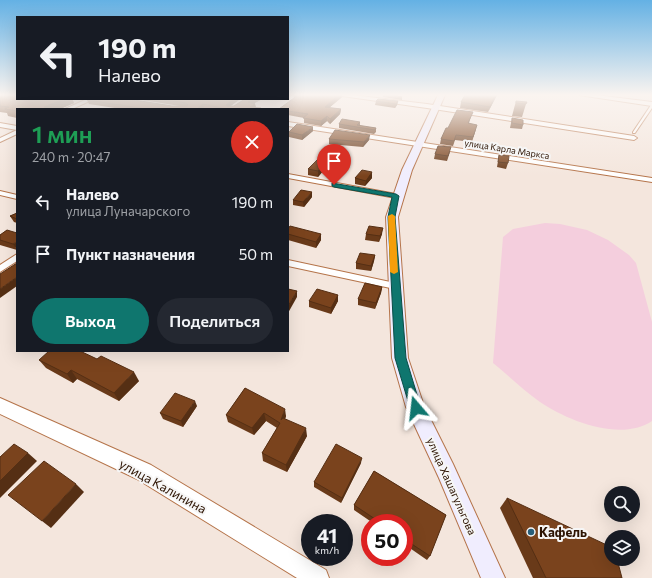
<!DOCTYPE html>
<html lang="ru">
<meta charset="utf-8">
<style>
:root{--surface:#171b24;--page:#242831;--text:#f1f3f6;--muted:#9ea1a6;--accent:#0f766e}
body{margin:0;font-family:Commissioner,sans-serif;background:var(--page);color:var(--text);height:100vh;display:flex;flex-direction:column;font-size:15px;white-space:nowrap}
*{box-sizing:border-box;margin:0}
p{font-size:13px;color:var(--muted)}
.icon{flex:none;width:22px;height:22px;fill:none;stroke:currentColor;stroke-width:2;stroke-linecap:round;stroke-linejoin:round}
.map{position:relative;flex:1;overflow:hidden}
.details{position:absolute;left:16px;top:108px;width:273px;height:244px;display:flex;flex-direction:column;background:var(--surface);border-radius:0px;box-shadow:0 4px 16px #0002}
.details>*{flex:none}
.top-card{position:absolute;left:16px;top:16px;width:273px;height:84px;border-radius:0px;box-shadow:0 4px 16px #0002;background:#171b24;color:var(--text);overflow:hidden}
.fabs{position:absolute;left:604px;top:486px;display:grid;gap:8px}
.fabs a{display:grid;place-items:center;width:36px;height:36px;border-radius:50%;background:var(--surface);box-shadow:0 4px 16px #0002;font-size:20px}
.speed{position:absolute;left:301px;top:514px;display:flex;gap:8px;font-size:20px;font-weight:700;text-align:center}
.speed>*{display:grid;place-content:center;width:52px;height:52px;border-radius:50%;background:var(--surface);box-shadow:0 4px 16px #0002;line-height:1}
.speed small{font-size:10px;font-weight:400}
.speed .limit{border:6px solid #d22;background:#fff;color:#111}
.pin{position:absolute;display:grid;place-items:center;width:34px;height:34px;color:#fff;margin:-41px -17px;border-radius:50% 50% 50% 0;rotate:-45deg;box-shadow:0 0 4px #0007}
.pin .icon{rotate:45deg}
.me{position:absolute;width:44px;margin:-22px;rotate:343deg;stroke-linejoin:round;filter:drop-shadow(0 0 3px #0008)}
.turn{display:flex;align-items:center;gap:14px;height:84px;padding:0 16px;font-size:18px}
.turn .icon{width:52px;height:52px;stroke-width:2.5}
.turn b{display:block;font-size:28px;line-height:34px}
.round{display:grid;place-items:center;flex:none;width:42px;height:42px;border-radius:21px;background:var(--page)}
.overview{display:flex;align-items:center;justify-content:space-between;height:68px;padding:0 16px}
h1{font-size:24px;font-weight:600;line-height:30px;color:#1e9e55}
.primary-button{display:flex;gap:8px;margin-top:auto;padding:8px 16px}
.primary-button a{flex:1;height:46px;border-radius:24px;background:var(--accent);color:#fff;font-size:16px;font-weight:600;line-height:46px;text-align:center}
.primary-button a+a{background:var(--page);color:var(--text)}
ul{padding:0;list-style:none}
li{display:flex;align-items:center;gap:12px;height:52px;padding:0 16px}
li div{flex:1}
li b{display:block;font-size:15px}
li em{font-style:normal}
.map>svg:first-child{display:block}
.green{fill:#f4cedd}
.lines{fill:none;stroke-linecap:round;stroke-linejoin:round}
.service-casing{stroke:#b5744a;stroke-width:2}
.minor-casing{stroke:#b5744a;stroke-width:2}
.tertiary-casing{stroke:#b5744a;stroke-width:2}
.secondary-casing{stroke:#b5744a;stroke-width:2}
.service{fill:#fff;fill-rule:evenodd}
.minor{fill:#fff;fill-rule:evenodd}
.tertiary{fill:#fff;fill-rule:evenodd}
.secondary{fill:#f0edfe;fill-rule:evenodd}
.wall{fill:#693a19}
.shaded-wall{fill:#552f14}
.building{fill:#7a431d;stroke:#552f14}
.route{fill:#0f766e;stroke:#0a4d48}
.slow{fill:#f59e0b}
.poi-dot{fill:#275e79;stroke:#f6f6f6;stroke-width:1.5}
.labels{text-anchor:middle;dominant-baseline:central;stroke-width:4;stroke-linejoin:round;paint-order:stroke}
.far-street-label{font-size:9px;fill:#2d1403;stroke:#f6f6f6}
.street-label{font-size:11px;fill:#2d1403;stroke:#f6f6f6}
.near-street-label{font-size:13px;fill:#2d1403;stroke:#f6f6f6}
.near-poi-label{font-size:13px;font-weight:bold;fill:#2d1403;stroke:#f6f6f6;text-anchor:start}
</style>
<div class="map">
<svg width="652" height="578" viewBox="0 0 652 578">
<rect width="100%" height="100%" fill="#f4e6dd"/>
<path class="green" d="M545,223L560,224L587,230L608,240L629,255L636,263L652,322V421C621,442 568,421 540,402C523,390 508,375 493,363L503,237L513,229Z"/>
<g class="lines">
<g class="service-casing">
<path id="service" d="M651,105H652V108L635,133H633V132Z"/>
</g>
<g class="minor-casing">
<g id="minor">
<path d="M335,95H352L427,104L634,136L637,138L634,140L427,108Z"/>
<path d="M579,95H596L652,102V106Z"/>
<path d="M87,99H94L72,109H65Z"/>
<path d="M288,122L652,178V182L288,126Z"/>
<path d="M0,123L17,126V130L0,127Z"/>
<path d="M17,130V134L0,142V138Z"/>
<path d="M288,174L396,194L400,196L396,198L288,178Z"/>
<path d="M0,191L17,195V199L0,195Z"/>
<path d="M17,254V261L0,272V265Z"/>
<path d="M288,260L395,283L400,286L395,289L288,266Z"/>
</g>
</g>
<g class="tertiary-casing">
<path id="tertiary" d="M0,398L151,465L326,570L329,578H297L137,479L0,414Z"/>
</g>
<g class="secondary-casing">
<path id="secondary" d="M438,95H445L412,170L398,217L408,358L424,406L453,464L505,578H481L439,478L406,407L392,358L386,217L402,170Z"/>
</g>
<use href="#service" class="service"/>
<use href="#minor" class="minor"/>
<use href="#tertiary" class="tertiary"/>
<use href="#secondary" class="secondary"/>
</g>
<g class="wall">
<path d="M0,95L17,99H72L74,103L60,109H17V118L8,116L7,113L0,112Z"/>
<path d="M288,95H342V97L329,108L341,109L340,114L330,124L327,121L321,126L304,123V118L288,115V109L296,97Z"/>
<path d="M383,95H392L402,97V100L383,97Z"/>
<path d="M497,95L488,112L460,108L461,102Z"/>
<path d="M136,99H240L230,106H234L245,99H262L254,103L255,104L256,108H261V109H121L89,104L87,100L172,106H180Z"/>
<path d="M376,101H398L397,105L395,108L375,105Z"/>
<path d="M516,101L526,104L522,117L512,116Z"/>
<path d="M471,116L469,123L476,129L472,142L455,140L453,146L440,144L441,139L448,128Z"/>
<path d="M512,118L523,125L522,129L510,128Z"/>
<path d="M360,122V126L376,128V132L374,134L339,128V124Z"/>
<path d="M313,131L302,140L289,137V132Z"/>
<path d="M329,139L369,140L363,147L329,144Z"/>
<path d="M450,152L447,161L434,159L435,154Z"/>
<path d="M499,155L508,163L506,169L497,167Z"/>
<path d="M328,160V165L318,177L308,175V169Z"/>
<path d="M372,172V178L365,186L355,184V178Z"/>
<path d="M312,197L304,207L293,205V200Z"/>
<path d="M17,213V223L14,222L10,216Z"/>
<path d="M288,229L321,234V240L316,248L288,240Z"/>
<path d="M7,230L17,250L0,245V235Z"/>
<path d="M366,234H382L379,242L365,240Z"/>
<path d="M375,255L374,261L371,271L356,269V263Z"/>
<path d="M382,287L381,293L375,309L358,305V299Z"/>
<path d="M338,295V301L331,314L309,307V301Z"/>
<path d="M39,360L139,381L119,401L77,379L73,383L46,368Z"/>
<path d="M245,388L286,416L285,419L307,436L287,472L263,461L262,453L277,428L266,421L254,435L228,422L226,415Z"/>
<path d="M197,406L183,427L163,419L160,413Z"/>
<path d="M361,463L341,503L314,487V482Z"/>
<path d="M374,471L446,515L430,556L427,560L404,544V523H373L354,510V505Z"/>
<path d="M507,498L622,578H533L500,508Z"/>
</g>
<g class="shaded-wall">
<path d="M339,95H342V97L325,111V107Z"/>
<path d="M495,95H497L488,112L490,107Z"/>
<path d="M64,99H72L74,103L60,109H44V107Z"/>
<path d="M234,99H240L227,109L226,105Z"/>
<path d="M254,99H262L248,107V102Z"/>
<path d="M398,101L397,105L395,108L396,104Z"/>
<path d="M203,104L204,109H197Z"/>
<path d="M255,104L256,108L250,107Z"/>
<path d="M341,109L340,114L330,124V119Z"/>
<path d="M327,116V121L321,126V121Z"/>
<path d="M313,127V131L302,140V135Z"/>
<path d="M370,135L369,140L363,147L364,142Z"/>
<path d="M328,160V165L318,177V171Z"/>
<path d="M372,172V178L365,186L366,181Z"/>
<path d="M312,192V197L304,207L303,202Z"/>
<path d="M383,228L382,234L379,242L380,236Z"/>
<path d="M321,234V240L316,248V242Z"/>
<path d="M17,242V250L13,244Z"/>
<path d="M375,255L374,261L371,271V266Z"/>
<path d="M17,277V286L0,298V289Z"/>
<path d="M382,287L381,293L375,309L376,303Z"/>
<path d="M297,291V297L288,313V306Z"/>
<path d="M338,295V301L331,314V308Z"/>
<path d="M71,370L77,379L73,383L67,374Z"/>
<path d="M134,372L139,381L119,401L114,393Z"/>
<path d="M195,401L197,406L183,427L181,421Z"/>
<path d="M285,409L286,416L282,428L281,420Z"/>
<path d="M264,413L266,421L254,435L252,428Z"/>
<path d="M306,428L307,436L287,472L286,465Z"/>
<path d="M28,453L37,461L0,498V481Z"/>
<path d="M362,458L361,463L341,503L342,498Z"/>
<path d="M76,484L84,492L51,528L42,521Z"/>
</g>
<g class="building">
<path d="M0,95H17V99H64L44,107L50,109H17V111L5,109L9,107L0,106Z"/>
<path d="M298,95H339L325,107L341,109L330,119L327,116L321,121L303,118L308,114L288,111V109H279Z"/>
<path d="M386,95H392L402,97Z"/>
<path d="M465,95H495L490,107L461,102Z"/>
<path d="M89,99H128L172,106H186L188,105L186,103L160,99H234L226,105L227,106H234L245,99H254L248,102L255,104L250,107L261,108L260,109H226L203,104L197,109H146L87,100Z"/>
<path d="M378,99L398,101L396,104L376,101Z"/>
<path d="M516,101L527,102L526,104L516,103Z"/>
<path d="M457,110L473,112L468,123L477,125L473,137L456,135L454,141L441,139L446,128H448Z"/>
<path d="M512,118L523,120V125L512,123Z"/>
<path d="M342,119L360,122L357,125L376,128L375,130L339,124Z"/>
<path d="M297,124L313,127L302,135L289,132Z"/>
<path d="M335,130L370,135L364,142L329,139Z"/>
<path d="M438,146L451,147L448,156L435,154Z"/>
<path d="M499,155L509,156L508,163L498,162Z"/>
<path d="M319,158L328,160L318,171L308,169Z"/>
<path d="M362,170L372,172L366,181L355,178Z"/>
<path d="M301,190L312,192L303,202L293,200Z"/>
<path d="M17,213V219L10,216Z"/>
<path d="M290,226L321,234L316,242L288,234V229Z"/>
<path d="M369,226L383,228L380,236L366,234Z"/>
<path d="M7,230L17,233V242L13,244L0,240V235Z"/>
<path d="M360,253L375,255L371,266L356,263Z"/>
<path d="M17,263V277L0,289V274Z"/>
<path d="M365,283L382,287L376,303L358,299Z"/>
<path d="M288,289L297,291L288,306Z"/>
<path d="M317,289L338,295L331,308L309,301Z"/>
<path d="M49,351H80L97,359L101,356L134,372L114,393L71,370L67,374L39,360Z"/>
<path d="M245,388L285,409L281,420L283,418L306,428L286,465L262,453L280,423L264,413L252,428L226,415Z"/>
<path d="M175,393L195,401L181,421L160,413Z"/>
<path d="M14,444L28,453L0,481V457Z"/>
<path d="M336,444L362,458L342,498L314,482Z"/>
<path d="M44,461L76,484L42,521L8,495Z"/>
<path d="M374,471L446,515L430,556L404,539V523H381L354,505Z"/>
<path d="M507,498L611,547V559H617L622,578H546Z"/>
</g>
<linearGradient id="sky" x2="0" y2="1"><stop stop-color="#64b1e4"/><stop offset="0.54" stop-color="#faf4f0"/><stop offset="1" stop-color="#faf4f0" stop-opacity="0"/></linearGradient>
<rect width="652" height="176" fill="url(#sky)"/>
<path class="route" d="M332,183L396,194L399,196L395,217L406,358L421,408L420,411L416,413L411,411L395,358L388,217L392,197L334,187L332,186Z"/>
<path class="slow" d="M392,214L395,216L398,272L394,274L390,272L388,216Z"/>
<circle class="poi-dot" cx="531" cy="532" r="4"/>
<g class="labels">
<g class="far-street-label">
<text transform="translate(507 149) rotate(9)">улица Карла Маркса</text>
</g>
<g class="street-label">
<text transform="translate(452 486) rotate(66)">улица Хашагульгова</text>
</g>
<g class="near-street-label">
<text transform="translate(163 486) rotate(29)">улица Калинина</text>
</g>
<g class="near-poi-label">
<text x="539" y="532">Кафель</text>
</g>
</g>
</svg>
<div class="fabs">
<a><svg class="icon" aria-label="search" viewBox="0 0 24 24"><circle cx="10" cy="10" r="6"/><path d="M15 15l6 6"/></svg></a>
<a><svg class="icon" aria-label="layers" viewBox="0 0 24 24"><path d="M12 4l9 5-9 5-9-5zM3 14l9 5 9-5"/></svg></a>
</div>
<div class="speed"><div>41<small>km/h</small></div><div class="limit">50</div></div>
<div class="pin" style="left:334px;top:185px;background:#d93025"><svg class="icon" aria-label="arrive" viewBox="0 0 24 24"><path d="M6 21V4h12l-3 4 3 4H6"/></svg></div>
<svg class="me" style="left:416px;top:408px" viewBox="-20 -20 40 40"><path d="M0-17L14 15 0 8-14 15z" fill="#0f766e" stroke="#fff" stroke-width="4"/></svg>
<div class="top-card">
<div class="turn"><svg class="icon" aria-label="left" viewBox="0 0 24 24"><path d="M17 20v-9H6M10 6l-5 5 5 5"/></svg><div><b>190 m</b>Налево</div></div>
</div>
<section class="details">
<div class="overview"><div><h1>1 мин</h1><p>240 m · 20:47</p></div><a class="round" style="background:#d93025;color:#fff"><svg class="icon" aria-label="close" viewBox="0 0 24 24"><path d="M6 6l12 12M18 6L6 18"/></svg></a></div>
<ul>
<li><svg class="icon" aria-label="left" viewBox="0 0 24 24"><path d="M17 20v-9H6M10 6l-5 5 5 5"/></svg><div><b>Налево</b><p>улица Луначарского</p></div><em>190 m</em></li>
<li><svg class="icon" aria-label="arrive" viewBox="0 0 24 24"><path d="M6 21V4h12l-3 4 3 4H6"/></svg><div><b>Пункт назначения</b></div><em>50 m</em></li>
</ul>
<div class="primary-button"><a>Выход</a><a>Поделиться</a></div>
</section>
</div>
